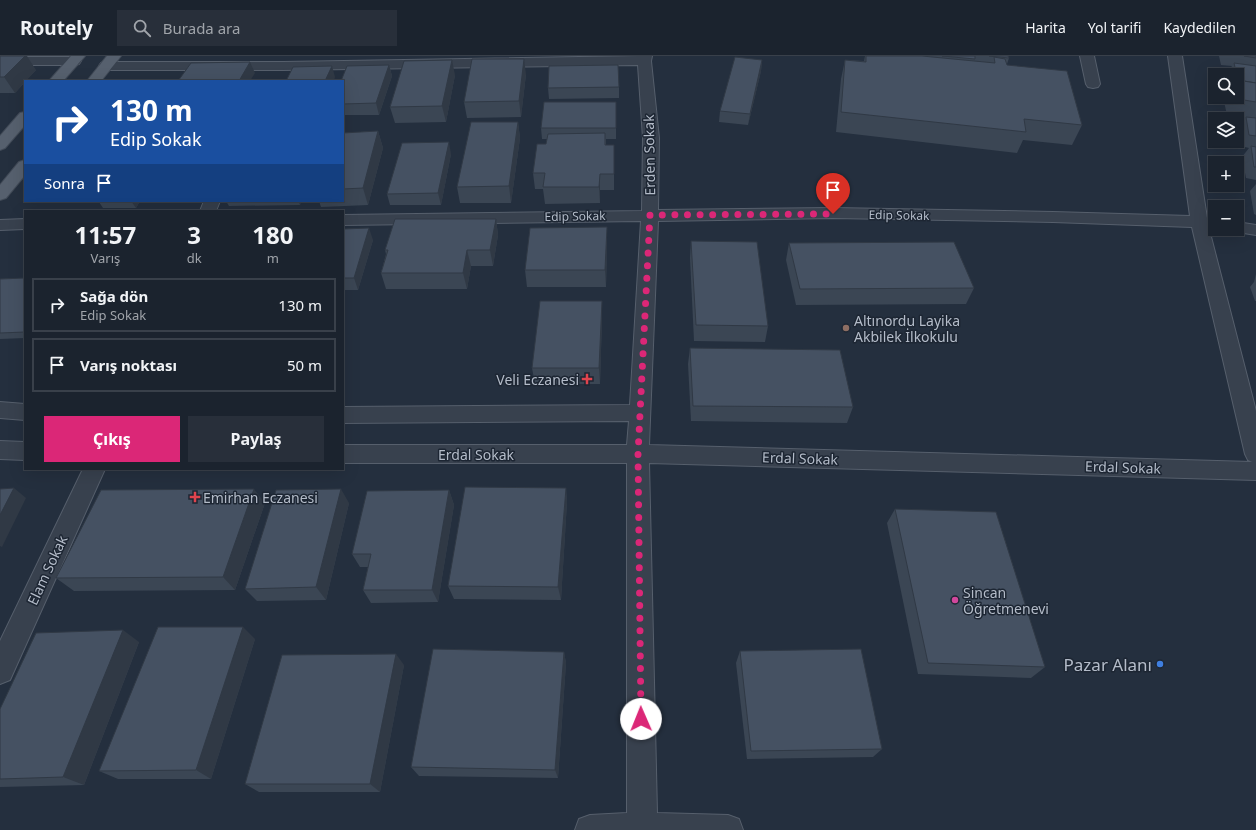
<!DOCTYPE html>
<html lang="tr">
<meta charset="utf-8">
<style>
:root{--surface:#1b232e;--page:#282f3a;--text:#f1f3f6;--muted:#a0a4aa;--line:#39404a;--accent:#db2777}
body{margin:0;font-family:"Noto Sans",sans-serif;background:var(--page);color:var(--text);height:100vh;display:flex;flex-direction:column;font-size:15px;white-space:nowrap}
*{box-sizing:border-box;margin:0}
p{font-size:13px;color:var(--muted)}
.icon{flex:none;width:22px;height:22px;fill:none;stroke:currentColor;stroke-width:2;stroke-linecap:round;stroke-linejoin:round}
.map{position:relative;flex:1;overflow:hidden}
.sheet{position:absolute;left:24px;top:154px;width:320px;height:260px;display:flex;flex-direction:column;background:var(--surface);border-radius:0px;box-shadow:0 4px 16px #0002,0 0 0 1px var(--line)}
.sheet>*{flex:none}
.banner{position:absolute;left:24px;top:24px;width:320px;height:122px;border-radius:0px;box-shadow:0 4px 16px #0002,0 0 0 1px var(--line);background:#1a4fa0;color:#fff;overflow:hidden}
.controls{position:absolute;left:1208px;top:12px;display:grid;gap:8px}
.controls a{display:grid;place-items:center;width:36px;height:36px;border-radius:0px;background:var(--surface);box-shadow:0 4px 16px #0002,0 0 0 1px var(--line);font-size:20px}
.pin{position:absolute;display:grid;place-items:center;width:34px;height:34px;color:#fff;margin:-41px -17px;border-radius:50% 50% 50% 0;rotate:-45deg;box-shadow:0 0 4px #0007}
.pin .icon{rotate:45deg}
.me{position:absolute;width:44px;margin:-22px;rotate:359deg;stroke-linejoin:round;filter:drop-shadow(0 0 3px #0008)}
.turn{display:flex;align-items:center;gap:14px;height:84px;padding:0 20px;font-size:18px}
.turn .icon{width:52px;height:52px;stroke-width:2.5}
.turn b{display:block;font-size:28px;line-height:34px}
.then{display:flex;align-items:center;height:38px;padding:0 20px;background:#0003;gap:8px;font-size:15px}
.eta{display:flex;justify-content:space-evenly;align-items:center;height:68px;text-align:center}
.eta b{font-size:24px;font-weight:700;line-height:28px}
.cta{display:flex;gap:8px;margin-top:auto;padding:8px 20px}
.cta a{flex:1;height:46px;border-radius:0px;background:var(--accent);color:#fff;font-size:16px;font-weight:700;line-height:46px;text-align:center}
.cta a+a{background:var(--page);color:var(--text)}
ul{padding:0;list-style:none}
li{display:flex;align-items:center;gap:12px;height:54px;margin:0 8px 6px;padding:0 12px;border:2px solid var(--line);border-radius:0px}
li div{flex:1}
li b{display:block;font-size:15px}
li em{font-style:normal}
header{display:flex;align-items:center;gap:24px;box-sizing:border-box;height:56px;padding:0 20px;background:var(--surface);border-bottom:1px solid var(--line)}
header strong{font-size:19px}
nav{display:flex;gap:22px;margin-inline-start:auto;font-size:14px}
.search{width:280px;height:36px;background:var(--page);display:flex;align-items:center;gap:10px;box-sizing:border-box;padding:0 14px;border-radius:0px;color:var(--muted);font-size:15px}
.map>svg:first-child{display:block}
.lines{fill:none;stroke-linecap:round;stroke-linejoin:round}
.minor-casing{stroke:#565f6c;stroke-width:2}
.major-casing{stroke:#414a57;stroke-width:2}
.minor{fill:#38414e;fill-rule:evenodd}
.major{fill:#56606e;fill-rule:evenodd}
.wall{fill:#3b4654}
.shaded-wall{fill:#303945}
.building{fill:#455162;stroke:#303945}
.route{stroke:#db2777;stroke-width:7;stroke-dasharray:0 12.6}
.education-dot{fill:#8d6e63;stroke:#1d2633;stroke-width:1.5}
.health-dot{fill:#e0444e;stroke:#1d2633;stroke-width:1.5}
.hotel-dot{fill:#d1479c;stroke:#1d2633;stroke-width:1.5}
.shop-dot{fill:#3f7fe0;stroke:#1d2633;stroke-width:1.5}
.labels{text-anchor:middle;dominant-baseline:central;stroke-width:3;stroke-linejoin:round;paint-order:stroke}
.far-street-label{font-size:12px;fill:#b4bcc9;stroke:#1d2633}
.street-label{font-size:14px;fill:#b4bcc9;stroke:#1d2633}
.poi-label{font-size:14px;fill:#b4bcc9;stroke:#1d2633;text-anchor:start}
.near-poi-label{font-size:17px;fill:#b4bcc9;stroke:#1d2633;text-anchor:end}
</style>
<header>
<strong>Routely</strong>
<div class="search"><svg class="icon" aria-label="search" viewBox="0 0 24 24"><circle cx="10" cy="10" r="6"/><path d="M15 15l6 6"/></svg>Burada ara</div>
<nav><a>Harita</a><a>Yol tarifi</a><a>Kaydedilen</a></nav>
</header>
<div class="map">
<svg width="1256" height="774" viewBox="0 0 1256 774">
<rect width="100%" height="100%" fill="#242f3e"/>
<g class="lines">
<g class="minor-casing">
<g id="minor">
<path d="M638,0H652L651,5L659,82L658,154L833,152L1053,156L1190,160L1168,0H1182L1207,162L1215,163L1216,173H1209L1256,355V424L649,407L657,757L728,759L739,763L743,774H575L579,763L590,759L627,757V407H343V389H627L629,365L343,367V351L630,349L641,165L343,169V159L642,155L643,82L638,9L283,14H106L101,13L99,10L101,7L106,6H283ZM833,162L1053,166L1192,171L1245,398L1248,404L1252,406L649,389L658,165Z"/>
<path d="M1080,0H1094L1100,28L1098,31L1093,32L1088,31L1086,28Z"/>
<path d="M0,1H74L79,2L81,5L79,8L74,9H0Z"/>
<path d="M204,145H220L216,155H200Z"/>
<path d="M25,163V173L0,174V164Z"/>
<path d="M1237,166L1256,169V179L1231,175L1230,173H1237Z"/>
<path d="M0,346L25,348V364L0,362Z"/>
<path d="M0,385L25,386V404L0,403Z"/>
<path d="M83,413H105L10,624L0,628V585Z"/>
</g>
</g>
<g class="major-casing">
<g id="major">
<path d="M71,0H85L63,25H49Z"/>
<path d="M107,0H121L101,25H87Z"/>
<path d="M25,56V69L5,92L0,94V80L20,57Z"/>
<path d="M25,104V119L6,142L0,144V129L19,106Z"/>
</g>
</g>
<use href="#minor" class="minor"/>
<use href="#major" class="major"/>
</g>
<g class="wall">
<path d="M0,0L36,14L25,25V26L15,37H0Z"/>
<path d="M865,0H1008L1009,2L1007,8V9L1082,69L1072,89L1023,84L1017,97L836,76L841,23L845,4L864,5Z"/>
<path d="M1219,0H1256V124L1246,122L1242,101L1249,92L1241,90L1238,72L1244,62L1227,59L1223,41H1237V19H1227L1226,18L1232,10L1221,9Z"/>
<path d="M762,4L761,15L748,69L719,66L720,55Z"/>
<path d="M389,9L392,20L379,59H343V25Z"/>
<path d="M526,18L521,61L467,62L464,46Z"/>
<path d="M455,19L446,66L395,67L390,51Z"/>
<path d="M619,31V42L549,43L548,32Z"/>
<path d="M616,46V83H606V89H614V134H600V147L545,148L543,133H535L533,117L546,88L547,83H542L541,72Z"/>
<path d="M518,66L520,82L511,147H460L457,131Z"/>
<path d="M378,75L383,92L368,149L321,151L319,145H343V77Z"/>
<path d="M451,98L441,149H390L387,138Z"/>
<path d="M1256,128V159L1254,158L1250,135Z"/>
<path d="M67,145H140L136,152H103L99,146H68Z"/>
<path d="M226,145H301L300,149L229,150Z"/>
<path d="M496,163L498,179L493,210H471L467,233H386L381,217L386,198L385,194Z"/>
<path d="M607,171V188L606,231H527L525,214Z"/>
<path d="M343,173L373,184L358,234H343Z"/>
<path d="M691,185L768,270L765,286L694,285L690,202Z"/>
<path d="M789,187L974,232L966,248L796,249L786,204Z"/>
<path d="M1256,218V245H1255L1250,231L1254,226Z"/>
<path d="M25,222V282L0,283V223Z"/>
<path d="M602,262L600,328H535L532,312Z"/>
<path d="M690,292L853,351L847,367L691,365L688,308Z"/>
<path d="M566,432L567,446L561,544L454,543L448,530Z"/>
<path d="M449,434L454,449L438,546L371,547L363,534L368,511H360L352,498Z"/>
<path d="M265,447L235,534L74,535L56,522Z"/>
<path d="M349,447L326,544L257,545L245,533Z"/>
<path d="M895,453L1045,611L1031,622L918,618L887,467Z"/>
<path d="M255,583L211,723H118L99,715Z"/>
<path d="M139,586L84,729L0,731V653Z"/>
<path d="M740,595L882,693L873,701L747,703L736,607Z"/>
<path d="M564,596L566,607L558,722L419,720L411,711Z"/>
<path d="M404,609L380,736H259L245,728Z"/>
</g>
<g class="shaded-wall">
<path d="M25,0H27L36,14L26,25H25V26L15,37L4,21Z"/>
<path d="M524,3L526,18L521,61L519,45Z"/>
<path d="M452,4L455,19L446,66L442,50Z"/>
<path d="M762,4L761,15L748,69L750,58Z"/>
<path d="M250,6L255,17L250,25H239Z"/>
<path d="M389,9L392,20L379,59L376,47Z"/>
<path d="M332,10L335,21L334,25H325Z"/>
<path d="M518,66L520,82L511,147L509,130Z"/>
<path d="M378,75L383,92L368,149L363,132Z"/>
<path d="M449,86L451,98L441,149L438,137Z"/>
<path d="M600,118V147L599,131Z"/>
<path d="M131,145H140L136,152Z"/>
<path d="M298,145H301L300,149Z"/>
<path d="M496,163L498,179L493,210L490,194Z"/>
<path d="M607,171V188L606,231L605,214Z"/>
<path d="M369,172L373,184L358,234L354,222Z"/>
<path d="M467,194L471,210L467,233L463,217Z"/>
<path d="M602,245V262L600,328L599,312Z"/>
<path d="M14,432L26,442L2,491L0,490V459Z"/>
<path d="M566,432L567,446L561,544L558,531Z"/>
<path d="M254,433L265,447L235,534L223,521Z"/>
<path d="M341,433L349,447L326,544L316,531Z"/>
<path d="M449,434L454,449L438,546L432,534Z"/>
<path d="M243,571L255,583L211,723L196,714Z"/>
<path d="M123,574L139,586L84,729L63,721Z"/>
<path d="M564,596L566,607L558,722L555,714Z"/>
<path d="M396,598L404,609L380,736L370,728Z"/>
</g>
<g class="building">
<path d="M0,0H25L4,21H0Z"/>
<path d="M866,0H922L995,7L994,1L1005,3L1007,9L1067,15L1082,69L1024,63L1026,76L841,56L845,4L866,6Z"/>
<path d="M942,0H975V3Z"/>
<path d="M989,0H1008L1009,2Z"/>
<path d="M1244,0H1256V2Z"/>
<path d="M735,1L762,4L750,58L720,55Z"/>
<path d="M472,3H524L519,45L464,46Z"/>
<path d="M452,4L442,50L390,51L404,5Z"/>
<path d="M250,6L239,25H178L191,7Z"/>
<path d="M1234,7L1256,10V27L1238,24Z"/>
<path d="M389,9L376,47L343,48V25H341L347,10Z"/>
<path d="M618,9L619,31L548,32L549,10Z"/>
<path d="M332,10L325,25H286L293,11Z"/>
<path d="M1237,24L1256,27V46L1238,43Z"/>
<path d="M544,46H616V72H541Z"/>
<path d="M1246,61L1256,62V80L1249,79Z"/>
<path d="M471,66H518L509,130L457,131Z"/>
<path d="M378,75L363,132L343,133V77Z"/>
<path d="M605,77V89H614V118H600L599,131H543L545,117H533L537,88H546L548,78Z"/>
<path d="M449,86L438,137L387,138L402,87Z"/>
<path d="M1251,90L1256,91V111H1254Z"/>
<path d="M395,163H496L490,194H467L463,217H381L388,194H385Z"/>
<path d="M607,171L605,214H525L530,172Z"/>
<path d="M369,172L354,222H343V173Z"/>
<path d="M691,185L757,186L768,270L696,269Z"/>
<path d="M954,186L974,232L800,233L789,187Z"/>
<path d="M25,222V276L0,277V223Z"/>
<path d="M540,245H602L599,312H532Z"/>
<path d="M690,292L840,294L853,351L693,350Z"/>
<path d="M465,431L566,432L558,531L448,530Z"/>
<path d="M14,432L0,459V433Z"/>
<path d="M254,433L223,521L56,522L101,434Z"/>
<path d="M341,433L316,531L245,533L276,434Z"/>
<path d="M449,434L432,534H363L371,498H352L367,435Z"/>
<path d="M895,453L996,456L1045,611L928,607Z"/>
<path d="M158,571H243L196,714L99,715Z"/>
<path d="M123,574L63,721L0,723V653L36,577Z"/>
<path d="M433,593L564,596L555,714L411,711Z"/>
<path d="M861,593L882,693L751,695L740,595Z"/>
<path d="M396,598L370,728H245L282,599Z"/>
</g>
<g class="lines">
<path class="route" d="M641,663L638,398L650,159L833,158"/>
</g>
<circle class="education-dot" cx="846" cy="272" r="4"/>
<g class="health-dot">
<path d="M585 317h4v4h4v4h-4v4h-4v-4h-4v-4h4z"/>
<path d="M193 435h4v4h4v4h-4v4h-4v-4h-4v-4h4z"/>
</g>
<circle class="hotel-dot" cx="955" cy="544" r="4"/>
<circle class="shop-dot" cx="1160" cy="608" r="4"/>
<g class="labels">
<g class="far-street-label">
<text transform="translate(899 159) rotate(1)">Edip Sokak</text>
<text transform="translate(575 160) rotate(-1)">Edip Sokak</text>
</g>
<g class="street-label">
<text transform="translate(649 99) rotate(-91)">Erden Sokak</text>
<text x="476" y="398">Erdal Sokak</text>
<text transform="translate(800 402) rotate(2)">Erdal Sokak</text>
<text transform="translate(1123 411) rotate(2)">Erdal Sokak</text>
<text transform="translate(47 514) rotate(-65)">Elam Sokak</text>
</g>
<g class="poi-label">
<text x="854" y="264">Altınordu Layika<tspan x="854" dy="16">Akbilek İlkokulu</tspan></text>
<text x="579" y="323" text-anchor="end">Veli Eczanesi</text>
<text x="203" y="441">Emirhan Eczanesi</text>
<text x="963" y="536">Sincan<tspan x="963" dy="16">Öğretmenevi</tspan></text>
</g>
<g class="near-poi-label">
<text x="1152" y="608">Pazar Alanı</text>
</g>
</g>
</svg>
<div class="controls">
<a><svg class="icon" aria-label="search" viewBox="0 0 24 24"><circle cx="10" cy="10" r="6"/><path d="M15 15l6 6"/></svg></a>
<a><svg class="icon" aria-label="layers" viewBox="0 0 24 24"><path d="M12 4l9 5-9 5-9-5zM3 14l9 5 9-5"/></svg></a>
<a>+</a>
<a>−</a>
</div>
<div class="pin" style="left:833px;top:158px;background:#d93025"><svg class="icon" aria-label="arrive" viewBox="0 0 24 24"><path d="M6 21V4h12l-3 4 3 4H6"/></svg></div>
<svg class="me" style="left:641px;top:663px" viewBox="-20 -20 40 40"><circle r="19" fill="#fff"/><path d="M0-13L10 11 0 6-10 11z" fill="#db2777"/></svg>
<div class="banner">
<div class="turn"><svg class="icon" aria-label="right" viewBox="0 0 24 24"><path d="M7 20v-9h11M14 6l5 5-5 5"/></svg><div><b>130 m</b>Edip Sokak</div></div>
<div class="then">Sonra<svg class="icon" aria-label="arrive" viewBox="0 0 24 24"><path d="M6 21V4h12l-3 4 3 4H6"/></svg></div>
</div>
<section class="sheet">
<div class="eta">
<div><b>11:57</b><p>Varış</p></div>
<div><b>3</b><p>dk</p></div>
<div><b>180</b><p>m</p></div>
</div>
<ul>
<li><svg class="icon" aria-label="right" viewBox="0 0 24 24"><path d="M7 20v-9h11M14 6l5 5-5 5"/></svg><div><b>Sağa dön</b><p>Edip Sokak</p></div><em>130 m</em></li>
<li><svg class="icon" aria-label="arrive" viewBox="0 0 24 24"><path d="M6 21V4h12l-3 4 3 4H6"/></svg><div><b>Varış noktası</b></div><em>50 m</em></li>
</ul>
<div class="cta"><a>Çıkış</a><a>Paylaş</a></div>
</section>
</div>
